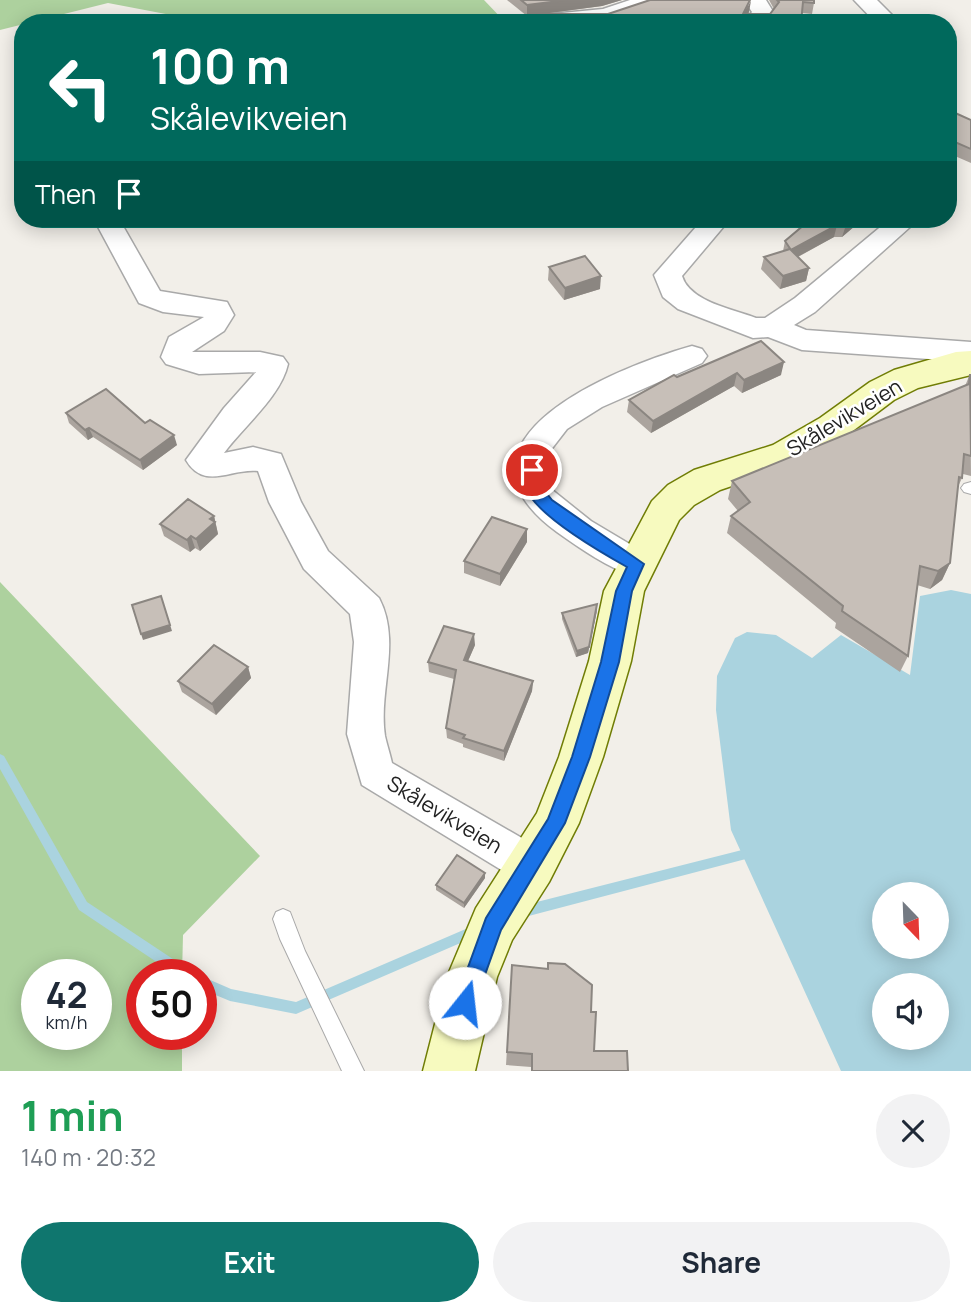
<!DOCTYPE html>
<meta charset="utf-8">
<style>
:root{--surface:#fff;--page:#f2f2f3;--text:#1f2937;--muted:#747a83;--accent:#0f766e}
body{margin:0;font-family:Manrope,sans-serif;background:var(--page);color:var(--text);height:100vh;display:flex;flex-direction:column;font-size:26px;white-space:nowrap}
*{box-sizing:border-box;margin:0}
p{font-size:23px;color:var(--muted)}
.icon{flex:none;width:38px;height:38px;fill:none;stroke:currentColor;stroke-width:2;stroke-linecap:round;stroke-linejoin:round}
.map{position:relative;height:1071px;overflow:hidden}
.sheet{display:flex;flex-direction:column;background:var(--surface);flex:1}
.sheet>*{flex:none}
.guide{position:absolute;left:14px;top:14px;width:943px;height:214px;border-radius:28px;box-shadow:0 4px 18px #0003;background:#00695c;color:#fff;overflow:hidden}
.needle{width:46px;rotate:157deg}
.fabs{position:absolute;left:872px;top:882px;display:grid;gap:14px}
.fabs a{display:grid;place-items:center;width:77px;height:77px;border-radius:50%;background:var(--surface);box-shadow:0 4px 18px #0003;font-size:35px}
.speed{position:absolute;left:21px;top:959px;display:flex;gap:14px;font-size:35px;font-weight:700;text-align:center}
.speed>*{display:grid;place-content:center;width:91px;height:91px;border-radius:50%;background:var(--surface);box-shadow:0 4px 18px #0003;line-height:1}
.speed small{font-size:18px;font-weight:400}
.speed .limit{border:10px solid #d22;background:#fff;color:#111}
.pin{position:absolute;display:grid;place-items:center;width:60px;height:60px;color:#fff;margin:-30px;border:4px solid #fff;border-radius:50%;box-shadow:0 2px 7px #0007}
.me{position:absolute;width:77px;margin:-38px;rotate:16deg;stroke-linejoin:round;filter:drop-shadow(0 0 5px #0008)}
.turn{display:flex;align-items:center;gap:24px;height:147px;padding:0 21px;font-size:32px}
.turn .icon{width:91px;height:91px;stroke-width:2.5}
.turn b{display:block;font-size:49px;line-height:60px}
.then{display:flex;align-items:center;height:66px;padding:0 21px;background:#0003;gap:14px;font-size:26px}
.round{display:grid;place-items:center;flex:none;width:74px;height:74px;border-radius:37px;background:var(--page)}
.head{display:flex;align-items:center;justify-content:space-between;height:119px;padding:0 21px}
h1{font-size:42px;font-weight:700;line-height:52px;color:#1e9e55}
.action{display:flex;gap:14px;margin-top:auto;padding:14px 21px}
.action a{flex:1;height:80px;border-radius:42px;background:var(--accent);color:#fff;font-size:28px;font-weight:700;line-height:80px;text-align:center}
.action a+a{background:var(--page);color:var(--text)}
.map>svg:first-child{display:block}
.forest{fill:#add19e;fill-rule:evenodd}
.water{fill:#aad3df;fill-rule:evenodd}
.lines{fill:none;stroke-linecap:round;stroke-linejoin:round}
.stream{fill:#aad3df;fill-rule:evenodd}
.lane-casing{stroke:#a9a9a9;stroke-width:2}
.street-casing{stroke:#a9a9a9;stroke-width:3}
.secondary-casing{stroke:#707d05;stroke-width:3}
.lane{fill:#fff;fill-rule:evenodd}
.street{fill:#fff;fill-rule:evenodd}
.secondary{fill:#f7fabf;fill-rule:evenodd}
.wall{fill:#aba49e}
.shaded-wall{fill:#8b8681}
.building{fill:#c7bfb8;stroke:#8b8681;stroke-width:2}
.route{fill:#1a73e8;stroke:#114b97;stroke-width:2}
.labels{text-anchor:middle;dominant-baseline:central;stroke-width:5;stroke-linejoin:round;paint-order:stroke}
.street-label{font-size:21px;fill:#222;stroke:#fff}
</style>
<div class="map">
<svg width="971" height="1071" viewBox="0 0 971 1071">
<rect width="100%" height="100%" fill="#f2efe9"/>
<g class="forest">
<path d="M0,0H484L506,23H213L108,3L0,30Z"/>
<path d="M0,582L260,856L183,935L182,975H142V1034H182V1071H0ZM37,975H96V1034H37Z"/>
</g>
<path class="water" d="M951,590L971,594V1071H841L731,830L716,710L717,676L735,638L747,632L776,635L812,658L841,635L910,675L920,596ZM884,894H936V947H884ZM884,985H936V1038H884Z"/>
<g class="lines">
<g class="stream">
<path d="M0,754L4,756L87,902L191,971L193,975H176L79,910L0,769Z"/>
<path d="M742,850L746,851L748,855L746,859L742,860L521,918L517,916L515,912L517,908L521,906Z"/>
<path d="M475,925L479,927L481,931L479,935L296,1014L230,1001L201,989V976L231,989L296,1002Z"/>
</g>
<g class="lane-casing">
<g id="lane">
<path d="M971,482V494L964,492L961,488L964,484Z"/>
<path d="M283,909L290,912L305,951L364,1071H342L280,939L273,919L276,912Z"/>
</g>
</g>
<g class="street-casing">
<g id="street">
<path d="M630,0H662L659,5L606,22L520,23L531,16L603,9Z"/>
<path d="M744,0H766L774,13L766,23H743L752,12Z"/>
<path d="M854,0H877L900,23H876Z"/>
<path d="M101,219H119L160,291L227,302L234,315L224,331L192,352H260L283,357L288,364C281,396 245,425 224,453L253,447L281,454L301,502L328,551L379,598C402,642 378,690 385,736C387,745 390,754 392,763L546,852L552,866L546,880L532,885L518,880L362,785L347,734L354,642L350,614L304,569L269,502L258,471C231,468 204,491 186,460L224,408L256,372L199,374L166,364L161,357L169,337L204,317L163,312L139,303L97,225Z"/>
<path d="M703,219H730L682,276C690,302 733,309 756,318H765L795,298L890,219H919L815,312L794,325L806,330L971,342V362L802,350L768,337L753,338L678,309L663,297L654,275Z"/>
<path d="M692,346L702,349L707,356L702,363L602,407L567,429L550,451L548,480L551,489L591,521L648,555L653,564L648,573L636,577C608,568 581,549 557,532C432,441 617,367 692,346Z"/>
</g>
</g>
<g class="secondary-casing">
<path id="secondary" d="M971,351V375L918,388L894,400L846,436L799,463L720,490L694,505L679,520L644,591L631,661L603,757L579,823L549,882L512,940L497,977L475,1071H423L447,977L476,908L537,813L559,757L589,661L604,591L652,501L668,485L694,470L773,445L820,418L870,382L894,370L956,352Z"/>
</g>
<use href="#lane" class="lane"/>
<use href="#street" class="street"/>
<use href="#secondary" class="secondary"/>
</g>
<g class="wall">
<path d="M507,0H622L602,6L527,16Z"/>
<path d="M769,0H814V3L812,14L802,13L801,23H539V14L749,12L748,14H770L774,9Z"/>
<path d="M948,115L971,120V163L948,153Z"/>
<path d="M811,219H863L842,237H834L798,257L809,268L806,281L780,289L761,269L764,257L783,251L785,241Z"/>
<path d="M549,267L600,289L564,300L548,280Z"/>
<path d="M761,341L781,375L742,393L734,386L651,433L627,412L629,400L677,377Z"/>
<path d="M970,374L971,476L963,474L962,478L957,489L950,563L942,580L930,589L917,585L908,656L900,672L835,628L836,623L727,533L731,516L738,511L728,499L732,481L965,386Z"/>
<path d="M66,413L145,423L177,445L143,470L93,437L88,440L69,423Z"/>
<path d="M214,516L218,534L200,551L195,548L190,552L164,536L160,524Z"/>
<path d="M527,542L500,586L464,573V561Z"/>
<path d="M597,610L588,653L576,657L562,619V613Z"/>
<path d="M475,645L468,661L533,681L532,691L504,761L463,747V744L447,738L446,728L454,679L429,672L428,662Z"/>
<path d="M248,667L251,678L216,715L182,692L178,681Z"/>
<path d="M485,878L464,908L436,890V885Z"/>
<path d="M512,965L591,1012L594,1051L628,1071H531V1067L506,1065Z"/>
</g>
<g class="shaded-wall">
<path d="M567,0H622L602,6L527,16V5Z"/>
<path d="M751,1L749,12L742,23L743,14Z"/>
<path d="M853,219H863L842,237L846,225Z"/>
<path d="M837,225L834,237L788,262L791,250Z"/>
<path d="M809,268L806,281L780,289L783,276Z"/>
<path d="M601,276L600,289L564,300L565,288Z"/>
<path d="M784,362L781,375L742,393L744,380Z"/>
<path d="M737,373L734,386L651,433L653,421Z"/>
<path d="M89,428L93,437L88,440L85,430Z"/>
<path d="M174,435L177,445L143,470L140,460Z"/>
<path d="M214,516L218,534L200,551L196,539L210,519Z"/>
<path d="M527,529V542L500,586V574Z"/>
<path d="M191,536L195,548L190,552L187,540Z"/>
<path d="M950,563L942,580L930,589L938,571Z"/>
<path d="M161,596L172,631L143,640L141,634Z"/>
<path d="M597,610L588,653L576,657L577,651Z"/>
<path d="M474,634L475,645L464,670V660Z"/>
<path d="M248,667L251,678L216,715L212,704Z"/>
<path d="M533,681L532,691L504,761V751Z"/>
<path d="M485,873V878L464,908V903Z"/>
</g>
<g class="building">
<path d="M521,0H567L527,5Z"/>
<path d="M650,0H750L743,14H770L779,2L777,0H814V3L803,2L801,23H547L548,22L539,14H608Z"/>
<path d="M953,112L971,120V149L948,139V115Z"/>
<path d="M811,219H853L846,225H837L791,250L785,241Z"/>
<path d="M790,249L809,268L783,276L764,257Z"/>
<path d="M585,256L601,276L565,288L549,267Z"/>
<path d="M761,341L784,362L744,380L737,373L653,421L629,400L674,375L677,377Z"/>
<path d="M970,374L971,456L964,454L962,478L959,477L950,563L938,571L920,566L908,656L842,611L843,606L731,516L750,502L732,481L969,384Z"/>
<path d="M106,389L145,423L150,420L174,435L140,460L89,428L85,430L66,413Z"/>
<path d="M188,499L214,516L210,519L215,522L196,539L191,536L187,540L160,524Z"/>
<path d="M492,517L527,529L500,574L464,561Z"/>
<path d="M161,596L170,625L141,634L132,605Z"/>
<path d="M597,604L589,647L577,651L562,613Z"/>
<path d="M444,626L474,634L464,660L533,681L504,751L463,738L465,735L446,728L456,670L428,662Z"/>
<path d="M214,645L248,667L212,704L178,681Z"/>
<path d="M457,855L485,873L464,903L436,885Z"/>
<path d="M548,963L565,964L592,985L591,1012H596L594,1051H627L628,1071H532V1054L507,1052L512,965L548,969Z"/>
</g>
<path class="route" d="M532,464L540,470V485L552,500L644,564L632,591L619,662L590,757L565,823L501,930L472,1011L465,1014L458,1011L455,1003L486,918L548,819L572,757L601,662L616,591L627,567C602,553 533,514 525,486C523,482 525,475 525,470Z"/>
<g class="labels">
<g class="street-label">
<text transform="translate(844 417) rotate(-31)">Skålevikveien</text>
<text transform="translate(445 814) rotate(31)">Skålevikveien</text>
</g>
</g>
</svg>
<div class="fabs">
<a><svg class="needle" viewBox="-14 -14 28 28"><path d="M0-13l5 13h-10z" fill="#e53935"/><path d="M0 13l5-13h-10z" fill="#747a83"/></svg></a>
<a><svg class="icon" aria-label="sound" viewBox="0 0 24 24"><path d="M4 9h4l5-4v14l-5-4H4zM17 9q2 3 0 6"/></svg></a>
</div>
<div class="speed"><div>42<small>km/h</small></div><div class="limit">50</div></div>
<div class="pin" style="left:532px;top:470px;background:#d93025"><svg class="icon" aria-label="arrive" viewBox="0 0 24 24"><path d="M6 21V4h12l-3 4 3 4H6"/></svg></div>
<svg class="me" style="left:465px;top:1003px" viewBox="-20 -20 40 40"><circle r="19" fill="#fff"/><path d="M0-13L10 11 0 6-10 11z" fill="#1a73e8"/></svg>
<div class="guide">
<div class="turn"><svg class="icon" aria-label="left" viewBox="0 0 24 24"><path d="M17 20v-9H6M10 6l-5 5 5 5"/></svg><div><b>100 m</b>Skålevikveien</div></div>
<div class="then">Then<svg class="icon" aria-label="arrive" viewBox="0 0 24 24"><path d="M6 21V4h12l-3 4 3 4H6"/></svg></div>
</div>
</div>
<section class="sheet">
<div class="head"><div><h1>1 min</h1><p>140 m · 20:32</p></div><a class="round"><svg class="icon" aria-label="close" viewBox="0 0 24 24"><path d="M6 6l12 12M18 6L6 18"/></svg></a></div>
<div class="action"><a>Exit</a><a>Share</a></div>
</section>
